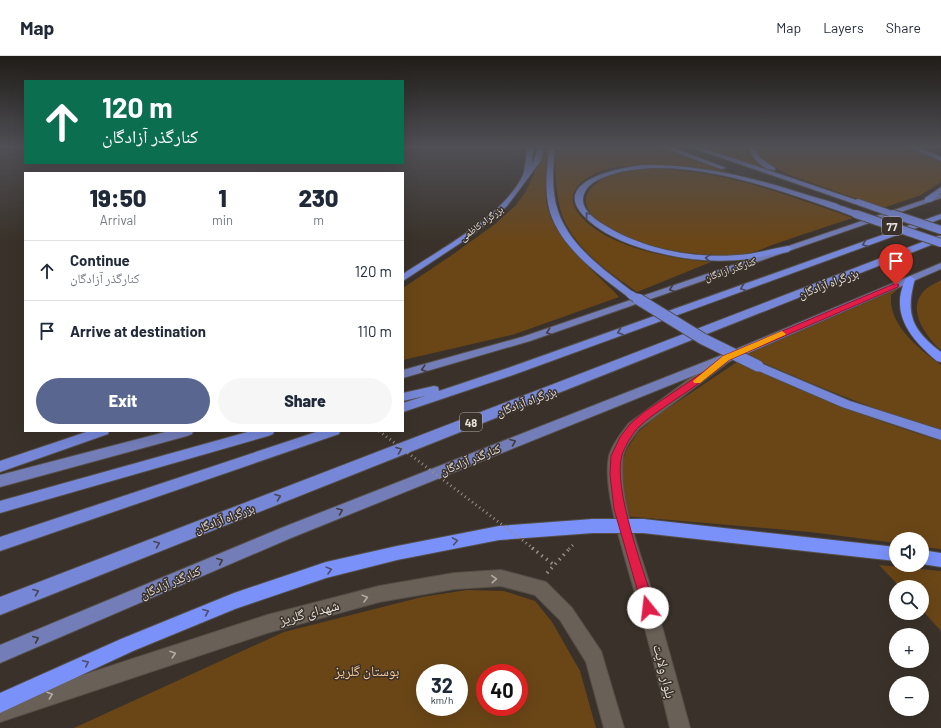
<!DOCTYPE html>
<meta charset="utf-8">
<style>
:root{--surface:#fff;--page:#f6f6f7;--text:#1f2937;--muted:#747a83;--line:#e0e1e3;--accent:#596790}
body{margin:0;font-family:Barlow,"Noto Naskh Arabic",sans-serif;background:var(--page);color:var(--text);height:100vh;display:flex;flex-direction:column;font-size:15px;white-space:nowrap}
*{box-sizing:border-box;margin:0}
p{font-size:13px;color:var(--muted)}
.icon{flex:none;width:22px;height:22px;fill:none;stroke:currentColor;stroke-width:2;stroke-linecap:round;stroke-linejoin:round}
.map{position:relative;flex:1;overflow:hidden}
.details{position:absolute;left:24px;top:116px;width:380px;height:260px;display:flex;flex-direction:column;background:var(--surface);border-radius:0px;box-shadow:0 4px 16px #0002}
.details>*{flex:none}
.banner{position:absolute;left:24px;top:24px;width:380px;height:84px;border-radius:0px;box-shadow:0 4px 16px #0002;background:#0b6e4f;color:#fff;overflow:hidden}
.tools{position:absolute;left:889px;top:476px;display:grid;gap:8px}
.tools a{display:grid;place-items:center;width:40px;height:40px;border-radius:50%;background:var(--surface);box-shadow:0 4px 16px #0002;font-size:20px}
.speed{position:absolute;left:416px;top:608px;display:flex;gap:8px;font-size:20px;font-weight:700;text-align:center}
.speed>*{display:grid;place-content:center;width:52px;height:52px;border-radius:50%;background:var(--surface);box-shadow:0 4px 16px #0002;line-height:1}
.speed small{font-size:10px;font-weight:400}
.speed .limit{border:6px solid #d22;background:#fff;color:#111}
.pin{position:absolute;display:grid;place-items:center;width:34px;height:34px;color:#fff;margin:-41px -17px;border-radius:50% 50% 50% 0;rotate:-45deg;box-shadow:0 0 4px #0007}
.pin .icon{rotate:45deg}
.me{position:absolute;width:44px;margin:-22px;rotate:344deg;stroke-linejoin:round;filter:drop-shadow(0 0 3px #0008)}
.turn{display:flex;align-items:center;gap:14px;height:84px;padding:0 12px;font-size:18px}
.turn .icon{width:52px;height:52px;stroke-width:2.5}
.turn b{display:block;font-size:28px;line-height:34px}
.eta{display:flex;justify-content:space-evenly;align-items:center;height:68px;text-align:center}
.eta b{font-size:24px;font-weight:800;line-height:28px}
.primary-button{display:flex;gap:8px;margin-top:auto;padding:8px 12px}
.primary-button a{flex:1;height:46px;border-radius:24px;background:var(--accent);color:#fff;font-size:16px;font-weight:800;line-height:46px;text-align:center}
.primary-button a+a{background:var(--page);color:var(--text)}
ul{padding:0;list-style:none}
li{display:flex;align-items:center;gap:12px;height:60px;padding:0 12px;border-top:1px solid var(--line)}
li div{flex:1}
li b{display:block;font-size:15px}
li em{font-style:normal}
header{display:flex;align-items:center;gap:24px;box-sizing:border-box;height:56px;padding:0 20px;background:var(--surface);border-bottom:1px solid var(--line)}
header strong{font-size:19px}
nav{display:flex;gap:22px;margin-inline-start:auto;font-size:14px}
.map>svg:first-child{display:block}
.green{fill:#6a4617;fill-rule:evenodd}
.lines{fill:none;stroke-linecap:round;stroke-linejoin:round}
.tertiary-casing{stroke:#544e46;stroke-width:2}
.primary-casing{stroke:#544e46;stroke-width:2}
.trunk-casing{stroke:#544e46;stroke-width:2}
.motorway-casing{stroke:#544e46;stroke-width:2}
.path-far1{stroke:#969089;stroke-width:3;stroke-dasharray:1 3.5;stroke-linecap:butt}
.path{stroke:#969089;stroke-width:3.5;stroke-dasharray:1.5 4.5;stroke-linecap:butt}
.tertiary{fill:#696057;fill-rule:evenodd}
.primary{fill:#737db8;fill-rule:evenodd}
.trunk{fill:#7687d8;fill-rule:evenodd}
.motorway{fill:#7991f9;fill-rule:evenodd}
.trunk-bridge-far2-casing{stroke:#544e46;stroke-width:8;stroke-linecap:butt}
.trunk-bridge-far1-casing{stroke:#544e46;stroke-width:10;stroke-linecap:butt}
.trunk-bridge-casing{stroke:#544e46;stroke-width:13;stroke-linecap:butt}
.motorway-bridge-casing{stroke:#544e46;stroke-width:16;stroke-linecap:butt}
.path-bridge-far1{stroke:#969089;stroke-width:3;stroke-dasharray:1 3.5;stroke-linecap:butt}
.path-bridge{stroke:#969089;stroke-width:3.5;stroke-dasharray:1.5 4.5;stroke-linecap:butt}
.trunk-bridge-far2{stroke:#7687d8;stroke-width:6}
.trunk-bridge-far1{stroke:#7687d8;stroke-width:8}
.trunk-bridge{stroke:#7687d8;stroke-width:11}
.motorway-bridge{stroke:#7991f9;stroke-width:14}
.oneway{stroke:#494756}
.oneway2{stroke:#433d3f}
.oneway3{stroke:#4d4e68}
.oneway4{stroke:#b4ada6}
.route{fill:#e11d48;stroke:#92132f}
.slow{fill:#f59e0b}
.labels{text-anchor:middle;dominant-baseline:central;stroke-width:3;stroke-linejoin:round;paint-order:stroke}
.far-street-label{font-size:10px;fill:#e6e1db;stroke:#3a322a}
.shield{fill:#3a322a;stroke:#b2aca6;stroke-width:1}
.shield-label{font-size:11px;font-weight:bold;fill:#e6e1db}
.street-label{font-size:12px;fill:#e6e1db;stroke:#3a322a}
.near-street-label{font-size:14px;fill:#e6e1db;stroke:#3a322a}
.near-park-label{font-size:14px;fill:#facc99;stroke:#3a322a}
</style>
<header>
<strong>Map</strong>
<nav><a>Map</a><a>Layers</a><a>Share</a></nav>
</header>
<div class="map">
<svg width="941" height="672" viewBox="0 0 941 672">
<rect width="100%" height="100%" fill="#3a322a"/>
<g class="green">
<path d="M546,91H549C548,108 545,124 546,141C548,180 594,214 619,241L515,278L403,304V232L452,199L495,168L516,149L526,135Z"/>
<path d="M556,91H657L739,120C704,111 590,93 573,139C571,146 575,152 579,158C605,191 671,203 711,206L637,236C610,217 578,195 564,164C555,143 555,114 556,91Z"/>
<path d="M705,91H748L757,107L775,117Z"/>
<path d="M758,91H907L922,97L941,106V126L921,139L883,152L789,119L765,106L759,101Z"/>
<path d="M648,113C722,113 784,138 853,162C828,170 803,178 778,187C768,190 757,196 747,198C737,200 726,200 716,199C683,198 644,191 614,175C606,170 596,164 590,156C577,139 597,124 612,119C624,115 636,114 648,113Z"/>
<path d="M941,224V294C926,281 905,252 925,234C929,230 936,227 941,224Z"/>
<path d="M899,232L891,239C888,269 919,293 941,309V374C872,354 810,327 745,299Z"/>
<path d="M737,306C804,336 871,364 941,385V493L922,491V483H896V487L810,476L624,460L622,407L627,393L638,376L661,357Z"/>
<path d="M879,509L941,515V575L922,554V531H900Z"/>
<path d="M467,534L504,535L535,545L552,566L580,615L596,672H74L284,576L422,541ZM425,617H459V651H425ZM485,617H519V651H485Z"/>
</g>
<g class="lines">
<g class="tertiary-casing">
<g id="tertiary">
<path d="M726,298L730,299L732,302L730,305L639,373C632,382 624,392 623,402C619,445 638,489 650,529C664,576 677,624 690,672H670C660,631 650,589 638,548C629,513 601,434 609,400C612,388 622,376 629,367L722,299Z"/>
<path d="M501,514L546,526L572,552L601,595L624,672H604L586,606L560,564L535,539L501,530L454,533L379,546L267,577L0,666V646L267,559L379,530L454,517Z"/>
</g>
</g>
<g class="primary-casing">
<g id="primary">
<path d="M941,138V142L530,285L403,322V314L522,281Z"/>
<path d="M941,207V213L730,305L291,482L0,607V589L281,472L722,299Z"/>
<path d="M169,375H193L192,378L187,380L0,431V419Z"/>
</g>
</g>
<g class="trunk-casing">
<g id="trunk">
<path d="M527,91H533L532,108L539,91H545L540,106L507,150L474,178L403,225V218C439,194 505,159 523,119C526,111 526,100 527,91Z"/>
<path d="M549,91H555C553,112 551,135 558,155C570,191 606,215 634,237L636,239L634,241H628C598,218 562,193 550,156C544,135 547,112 549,91Z"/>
<path d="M661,91H671L726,112L721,113Z"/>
<path d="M690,91H700L862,146L861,148H855Z"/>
<path d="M749,91H755L759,101L775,112V114C764,115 751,102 749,91Z"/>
<path d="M909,91H918L941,101V105Z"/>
<path d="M643,109C702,108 759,123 814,141C824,144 839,147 846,153L845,155H839C774,132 678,97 610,119C599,123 588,127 584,138C579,151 592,161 601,167C645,195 698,204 749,198C762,196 775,192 788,190L792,193L788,196C775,198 762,201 749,203C722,206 694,205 668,199C640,193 609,183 588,164C545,126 618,112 643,109Z"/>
<path d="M941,131V137L931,146H925V142Z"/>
<path d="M941,158V163L513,319L403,356V347L425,340L403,345V337L434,330L438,331L439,335L505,313Z"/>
<path d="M938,180H941V185L0,559V541Z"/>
<path d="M758,306L850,345L941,374V384L842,351L754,313L752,310L754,307Z"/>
<path d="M89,375H109L108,378L0,416V405Z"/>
<path d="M251,375H274L273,378L268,380L0,457V445Z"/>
<path d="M319,375H340L339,378L0,495V481Z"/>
</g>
</g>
<g class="motorway-casing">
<g id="motorway">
<path d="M910,220L915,223C905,258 912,274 941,296V306L937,305C919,290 899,270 900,245C900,237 903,230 905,223Z"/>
<path d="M593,463L598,465L601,470L598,475L593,477L499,484L397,504L326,522L235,553L133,595L0,657V637L121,583L234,537L326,506L397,490L499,470Z"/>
<path d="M643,463L896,491V505L643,477L638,475L635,470L638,465Z"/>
<path d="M922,494L941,497V511L922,508Z"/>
</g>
</g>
<path class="path-far1" d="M569,493L575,487"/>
<path class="path" d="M547,517L570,492"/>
<use href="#tertiary" class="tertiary"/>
<use href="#primary" class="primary"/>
<use href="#trunk" class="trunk"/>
<use href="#motorway" class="motorway"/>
<g class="trunk-bridge-far2-casing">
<g id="trunk-bridge-far2">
<path d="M858,146L895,159"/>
<path d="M842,153L858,159"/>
</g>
</g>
<g class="trunk-bridge-far1-casing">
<g id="trunk-bridge-far1">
<path d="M856,158L941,187"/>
<path d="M893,158L941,174"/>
<path d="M631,239L639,244"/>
</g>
</g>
<g class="trunk-bridge-casing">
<path id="trunk-bridge" d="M638,243L703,283L758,310"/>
</g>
<g class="motorway-bridge-casing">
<path id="motorway-bridge" d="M593,470H643"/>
</g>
<path class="path-bridge-far1" d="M379,375L534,493"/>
<path class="path-bridge" d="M532,492L554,509"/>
<use href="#trunk-bridge-far2" class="trunk-bridge-far2"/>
<use href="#trunk-bridge-far1" class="trunk-bridge-far1"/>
<use href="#trunk-bridge" class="trunk-bridge"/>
<use href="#motorway-bridge" class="motorway-bridge"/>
</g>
<defs><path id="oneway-chevron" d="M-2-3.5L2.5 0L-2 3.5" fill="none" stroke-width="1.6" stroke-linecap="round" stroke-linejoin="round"/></defs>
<g class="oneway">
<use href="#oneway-chevron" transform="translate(588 159) rotate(-131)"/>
<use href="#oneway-chevron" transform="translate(865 188) rotate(160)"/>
<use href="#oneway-chevron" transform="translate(708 202) rotate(-177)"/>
<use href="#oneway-chevron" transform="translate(743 232) rotate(160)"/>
<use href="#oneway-chevron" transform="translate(620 276) rotate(160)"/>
<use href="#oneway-chevron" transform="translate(399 394) rotate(-21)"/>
<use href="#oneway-chevron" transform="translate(278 441) rotate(-21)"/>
<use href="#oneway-chevron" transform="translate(157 488) rotate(-21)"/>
<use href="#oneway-chevron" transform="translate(36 536) rotate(-21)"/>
</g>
<g class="oneway2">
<use href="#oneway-chevron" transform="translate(672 233) rotate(161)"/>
<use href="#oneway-chevron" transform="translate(549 276) rotate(161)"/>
<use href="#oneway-chevron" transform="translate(424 313) rotate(164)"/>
<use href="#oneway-chevron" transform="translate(513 386) rotate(-22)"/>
<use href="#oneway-chevron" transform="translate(340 455) rotate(-22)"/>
<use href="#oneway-chevron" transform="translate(220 505) rotate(-23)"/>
<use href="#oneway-chevron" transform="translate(36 583) rotate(-23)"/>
</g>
<g class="oneway3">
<use href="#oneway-chevron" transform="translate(455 485) rotate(-10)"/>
<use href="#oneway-chevron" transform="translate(329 514) rotate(-15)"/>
<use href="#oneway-chevron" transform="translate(206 556) rotate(-22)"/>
<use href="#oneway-chevron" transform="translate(86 607) rotate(-25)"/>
</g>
<g class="oneway4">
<use href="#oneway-chevron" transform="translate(494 523) rotate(-4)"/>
<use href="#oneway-chevron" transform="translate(365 542) rotate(-15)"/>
<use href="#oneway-chevron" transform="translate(173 598) rotate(-18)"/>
<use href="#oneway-chevron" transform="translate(50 639) rotate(-19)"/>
</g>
<linearGradient id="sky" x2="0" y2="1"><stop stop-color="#201c17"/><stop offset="0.49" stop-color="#4f4f55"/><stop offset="1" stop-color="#4f4f55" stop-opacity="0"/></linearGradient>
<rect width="941" height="185" fill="url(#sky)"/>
<path class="route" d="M896,227L899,229L898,231L729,304C711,319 693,332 673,345C661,354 647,362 637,373C631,380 625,390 622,399C612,431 645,518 655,552L653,557L648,559L644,557L614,453L610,419L611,400L620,381L630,368L644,356L702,317L723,300Z"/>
<path class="slow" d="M782,275L786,278L785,279L729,304L700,327H694L693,325L723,300Z"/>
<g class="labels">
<g class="far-street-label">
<text transform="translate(481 167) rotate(-37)">بزرگراه کاظمی</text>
<text transform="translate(730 213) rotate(-19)">کنارگذر آزادگان</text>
</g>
<g class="shield">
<rect x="882" y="161" width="20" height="18" rx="3"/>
<rect x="460" y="357" width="22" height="18" rx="3"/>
</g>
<g class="shield-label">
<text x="892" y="170">77</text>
<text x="471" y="366">48</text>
</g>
<g class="street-label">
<text transform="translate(828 227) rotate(-21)">بزرگراه آزادگان</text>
<text transform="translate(526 345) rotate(-21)">بزرگراه آزادگان</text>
<text transform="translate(470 403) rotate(-22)">کنارگذر آزادگان</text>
<text transform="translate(224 462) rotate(-21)">بزرگراه آزادگان</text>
<text transform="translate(170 526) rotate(-23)">کنارگذر آزادگان</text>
</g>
<g class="near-street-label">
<text transform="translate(309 556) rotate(-15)">شهدای گلریز</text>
<text transform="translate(665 615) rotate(76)">بلوار ولایت</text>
</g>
<g class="near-park-label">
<text x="367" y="614">بوستان گلریز</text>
</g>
</g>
</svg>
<div class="tools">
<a><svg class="icon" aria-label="sound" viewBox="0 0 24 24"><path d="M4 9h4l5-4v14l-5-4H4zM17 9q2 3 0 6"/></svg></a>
<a><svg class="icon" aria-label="search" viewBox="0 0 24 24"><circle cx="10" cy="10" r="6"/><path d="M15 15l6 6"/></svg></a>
<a>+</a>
<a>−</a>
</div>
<div class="speed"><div>32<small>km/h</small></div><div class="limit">40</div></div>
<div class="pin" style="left:896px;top:229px;background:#d93025"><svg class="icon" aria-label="arrive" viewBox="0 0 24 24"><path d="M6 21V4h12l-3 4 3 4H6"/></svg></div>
<svg class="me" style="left:648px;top:552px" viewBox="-20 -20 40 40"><circle r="19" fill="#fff"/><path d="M0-13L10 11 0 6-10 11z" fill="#e11d48"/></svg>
<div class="banner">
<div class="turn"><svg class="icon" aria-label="ahead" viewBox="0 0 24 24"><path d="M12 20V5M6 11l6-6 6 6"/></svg><div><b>120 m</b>کنارگذر آزادگان</div></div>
</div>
<section class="details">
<div class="eta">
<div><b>19:50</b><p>Arrival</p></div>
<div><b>1</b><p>min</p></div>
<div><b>230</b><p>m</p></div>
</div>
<ul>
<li><svg class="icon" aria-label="ahead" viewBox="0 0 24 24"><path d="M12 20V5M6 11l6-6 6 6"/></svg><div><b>Continue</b><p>کنارگذر آزادگان</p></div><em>120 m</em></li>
<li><svg class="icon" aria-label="arrive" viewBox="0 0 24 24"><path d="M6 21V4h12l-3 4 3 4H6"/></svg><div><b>Arrive at destination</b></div><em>110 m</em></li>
</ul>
<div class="primary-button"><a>Exit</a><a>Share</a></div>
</section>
</div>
